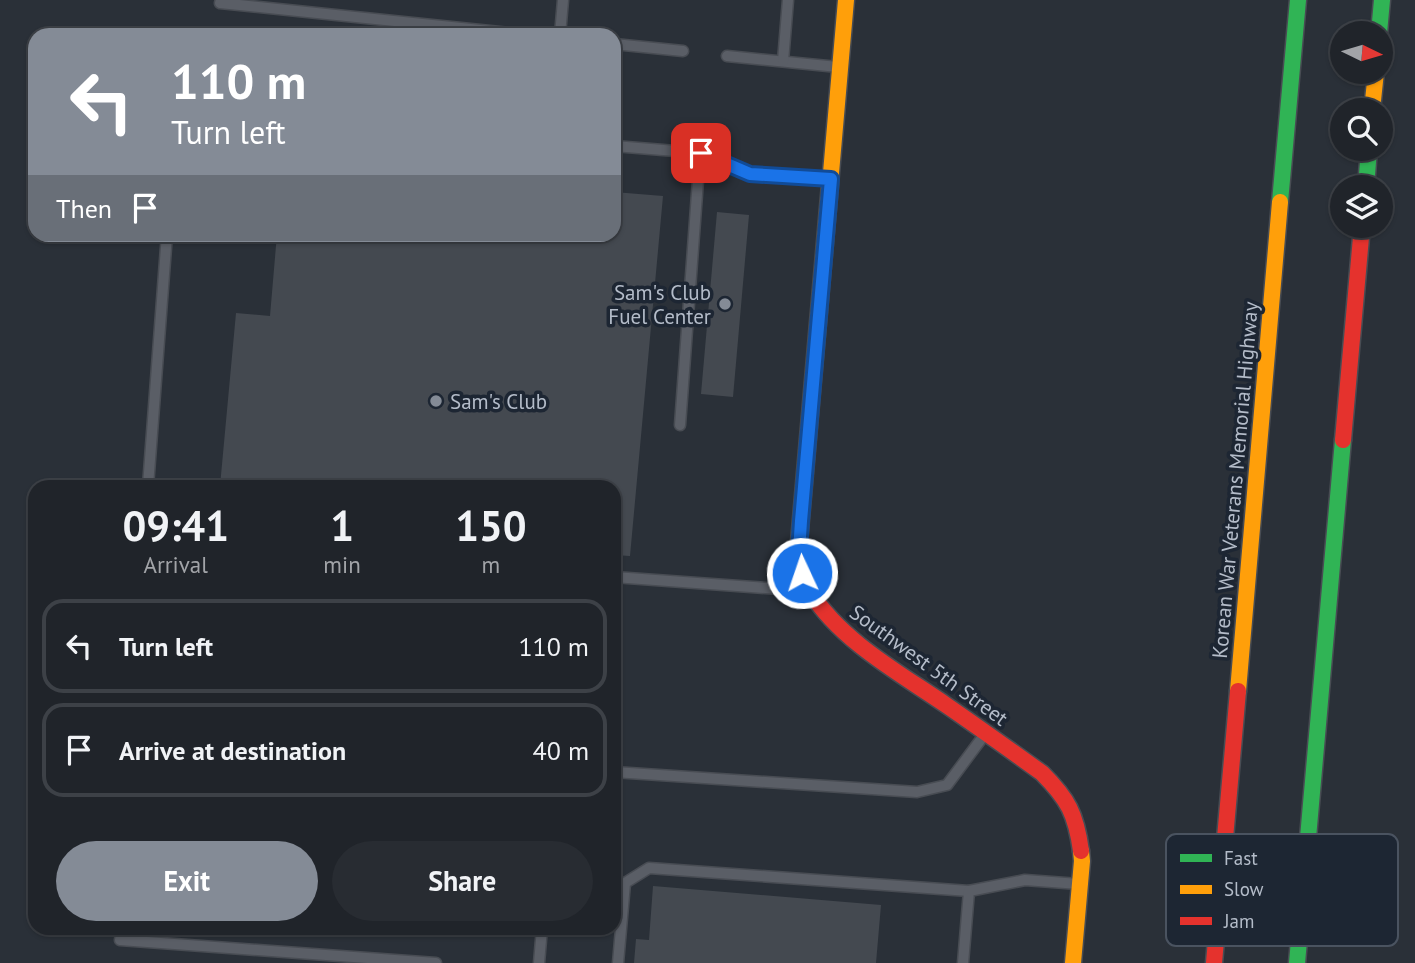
<!DOCTYPE html>
<style>
:root{--surface:#20242a;--page:#282c32;--text:#f1f3f6;--muted:#a2a4a8;--line:#3d4147;--accent:#848b96}
body{margin:0;font-family:"PT Sans",sans-serif;background:var(--page);color:var(--text);height:100vh;display:flex;flex-direction:column;font-size:26px;white-space:nowrap}
*{box-sizing:border-box;margin:0}
p{font-size:23px;color:var(--muted)}
.icon{flex:none;width:38px;height:38px;fill:none;stroke:currentColor;stroke-width:2;stroke-linecap:round;stroke-linejoin:round}
.map{position:relative;flex:1;overflow:hidden}
.side{position:absolute;left:28px;top:480px;width:593px;height:455px;display:flex;flex-direction:column;background:var(--surface);border-radius:21px;box-shadow:0 2px 5px #0004,0 0 0 2px var(--line)}
.side>*{flex:none}
.banner{position:absolute;left:28px;top:28px;width:593px;height:214px;border-radius:21px;box-shadow:0 2px 5px #0004,0 0 0 2px var(--line);background:#848b96;color:#fff;overflow:hidden}
.needle{width:46px;rotate:95deg}
.controls{position:absolute;left:1330px;top:21px;display:grid;gap:14px}
.controls a{display:grid;place-items:center;width:63px;height:63px;border-radius:50%;background:var(--surface);box-shadow:0 2px 5px #0004,0 0 0 2px var(--line);font-size:35px}
.pin{position:absolute;display:grid;place-items:center;width:60px;height:60px;color:#fff;margin:-30px;border-radius:14px;box-shadow:0 4px 10px #0006}
.me{position:absolute;width:77px;margin:-38px;rotate:357deg;stroke-linejoin:round;filter:drop-shadow(0 0 5px #0008)}
.turn{display:flex;align-items:center;gap:24px;height:147px;padding:0 28px;font-size:32px}
.turn .icon{width:91px;height:91px;stroke-width:2.5}
.turn b{display:block;font-size:49px;line-height:60px}
.then{display:flex;align-items:center;height:66px;padding:0 28px;background:#0003;gap:14px;font-size:26px}
.eta{display:flex;justify-content:space-evenly;align-items:center;height:119px;text-align:center}
.eta b{font-size:42px;font-weight:600;line-height:49px}
.button{display:flex;gap:14px;margin-top:auto;padding:14px 28px}
.button a{flex:1;height:80px;border-radius:42px;background:var(--accent);color:#fff;font-size:28px;font-weight:600;line-height:80px;text-align:center}
.button a+a{background:var(--page);color:var(--text)}
ul{padding:0;list-style:none}
li{display:flex;align-items:center;gap:21px;height:94px;margin:0 14px 10px;padding:0 14px;border:4px solid var(--line);border-radius:21px}
li div{flex:1}
li b{display:block;font-size:26px}
li em{font-style:normal}
.map>svg:first-child{display:block}
.building{fill:#444950}
.lines{fill:none;stroke-linecap:round;stroke-linejoin:round}
.lane-casing{stroke:#484c53;stroke-width:13}
.fast-casing{stroke:#484c53;stroke-width:19}
.slow-casing{stroke:#484c53;stroke-width:19}
.jam-casing{stroke:#484c53;stroke-width:19}
.lane{stroke:#5a5e66;stroke-width:10}
.fast{stroke:#30b455;stroke-width:16}
.slow{stroke:#ff9f0a;stroke-width:16}
.jam{stroke:#e5322d;stroke-width:16}
.route-casing{stroke:#114b97;stroke-width:18}
.route{stroke:#1a73e8;stroke-width:12}
.poi-dot{fill:#848b96;stroke:#1d2633;stroke-width:2.5}
.labels{text-anchor:middle;dominant-baseline:central;stroke-width:7;stroke-linejoin:round;paint-order:stroke}
.poi-label{font-size:21px;fill:#b4bcc9;stroke:#1d2633;text-anchor:end}
.street-label{font-size:21px;fill:#b4bcc9;stroke:#1d2633}
.key{fill:#1d2633;stroke:#4a5360;stroke-width:2}
.key-label{font-size:19px;fill:#b4bcc9}
</style>
<div class="map">
<svg width="1415" height="963" viewBox="0 0 1415 963">
<rect width="100%" height="100%" fill="#2a3038"/>
<g class="building">
<path d="M614,192L663,196L630,556L614,555V486H220L236,313L270,316L277,234H614Z"/>
<path d="M717,212L749,215L733,397L701,394Z"/>
<path d="M653,886L881,905L876,963H634L636,939L649,940Z"/>
</g>
<g class="lines">
<g class="lane-casing">
<g id="lane">
<path d="M221,0L220,3L530,35"/>
<path d="M560,35L563,0"/>
<path d="M614,44L683,51"/>
<path d="M727,56L838,67"/>
<path d="M783,61L788,0"/>
<path d="M614,146L700,153L750,174L830,179"/>
<path d="M680,425L700,153"/>
<path d="M148,486L167,234"/>
<path d="M614,577L807,591"/>
<path d="M614,772L917,792L947,785L985,734"/>
<path d="M122,928L120,940L436,963"/>
<path d="M539,963L542,928"/>
<path d="M618,963L625,883L649,868L969,891"/>
<path d="M963,963L969,891L1025,880L1079,884"/>
</g>
</g>
<g class="fast-casing">
<g id="fast">
<path d="M1379,33L1382,0"/>
<path d="M1366,187L1369,149"/>
<path d="M1280,202L1298,0"/>
<path d="M1297,963L1343,440"/>
</g>
</g>
<g class="slow-casing">
<g id="slow">
<path d="M1372,110L1376,72"/>
<path d="M799,542L846,0"/>
<path d="M1238,691L1280,202"/>
<path d="M1073,963L1082,861L1081,851"/>
</g>
</g>
<g class="jam-casing">
<g id="jam">
<path d="M1343,440L1362,226"/>
<path d="M799,542C799,561 801,577 811,593C841,641 901,674 946,705C978,727 1010,750 1042,773C1068,799 1076,814 1081,851"/>
<path d="M1214,963L1238,691"/>
</g>
</g>
<use href="#lane" class="lane"/>
<use href="#fast" class="fast"/>
<use href="#slow" class="slow"/>
<use href="#jam" class="jam"/>
</g>
<g class="lines">
<g class="route-casing">
<path id="route" d="M701,153L750,174L831,179L801,521L799,552L802,573"/>
</g>
<use href="#route" class="route"/>
</g>
<g class="poi-dot">
<circle cx="725" cy="304" r="7"/>
<circle cx="436" cy="401" r="7"/>
</g>
<g class="labels">
<g class="poi-label">
<text x="711" y="292">Sam's Club<tspan x="711" dy="24">Fuel Center</tspan></text>
<text x="450" y="401" text-anchor="start">Sam's Club</text>
</g>
<g class="street-label">
<text transform="translate(1235 480) rotate(-85)">Korean War Veterans Memorial Highway</text>
<text transform="translate(929 665) rotate(36)">Southwest 5th Street</text>
</g>
</g>
<rect x="1166" y="834" width="232" height="112" rx="10" class="key"/>
<rect x="1180" y="854" width="32" height="8" fill="#30b455"/>
<rect x="1180" y="885" width="32" height="9" fill="#ff9f0a"/>
<rect x="1180" y="917" width="32" height="8" fill="#e5322d"/>
<g class="key-label">
<text x="1224" y="865">Fast</text>
<text x="1224" y="896">Slow</text>
<text x="1224" y="928">Jam</text>
</g>
</svg>
<div class="controls">
<a><svg class="needle" viewBox="-14 -14 28 28"><path d="M0-13l5 13h-10z" fill="#e53935"/><path d="M0 13l5-13h-10z" fill="#a2a4a8"/></svg></a>
<a><svg class="icon" aria-label="search" viewBox="0 0 24 24"><circle cx="10" cy="10" r="6"/><path d="M15 15l6 6"/></svg></a>
<a><svg class="icon" aria-label="layers" viewBox="0 0 24 24"><path d="M12 4l9 5-9 5-9-5zM3 14l9 5 9-5"/></svg></a>
</div>
<div class="pin" style="left:701px;top:153px;background:#d93025"><svg class="icon" aria-label="arrive" viewBox="0 0 24 24"><path d="M6 21V4h12l-3 4 3 4H6"/></svg></div>
<svg class="me" style="left:802px;top:573px" viewBox="-20 -20 40 40"><circle r="17" fill="#1a73e8" stroke="#fff" stroke-width="3"/><path d="M0-11L8 9 0 5-8 9z" fill="#fff"/></svg>
<div class="banner">
<div class="turn"><svg class="icon" aria-label="left" viewBox="0 0 24 24"><path d="M17 20v-9H6M10 6l-5 5 5 5"/></svg><div><b>110 m</b>Turn left</div></div>
<div class="then">Then<svg class="icon" aria-label="arrive" viewBox="0 0 24 24"><path d="M6 21V4h12l-3 4 3 4H6"/></svg></div>
</div>
<section class="side">
<div class="eta">
<div><b>09:41</b><p>Arrival</p></div>
<div><b>1</b><p>min</p></div>
<div><b>150</b><p>m</p></div>
</div>
<ul>
<li><svg class="icon" aria-label="left" viewBox="0 0 24 24"><path d="M17 20v-9H6M10 6l-5 5 5 5"/></svg><div><b>Turn left</b></div><em>110 m</em></li>
<li><svg class="icon" aria-label="arrive" viewBox="0 0 24 24"><path d="M6 21V4h12l-3 4 3 4H6"/></svg><div><b>Arrive at destination</b></div><em>40 m</em></li>
</ul>
<div class="button"><a>Exit</a><a>Share</a></div>
</section>
</div>
